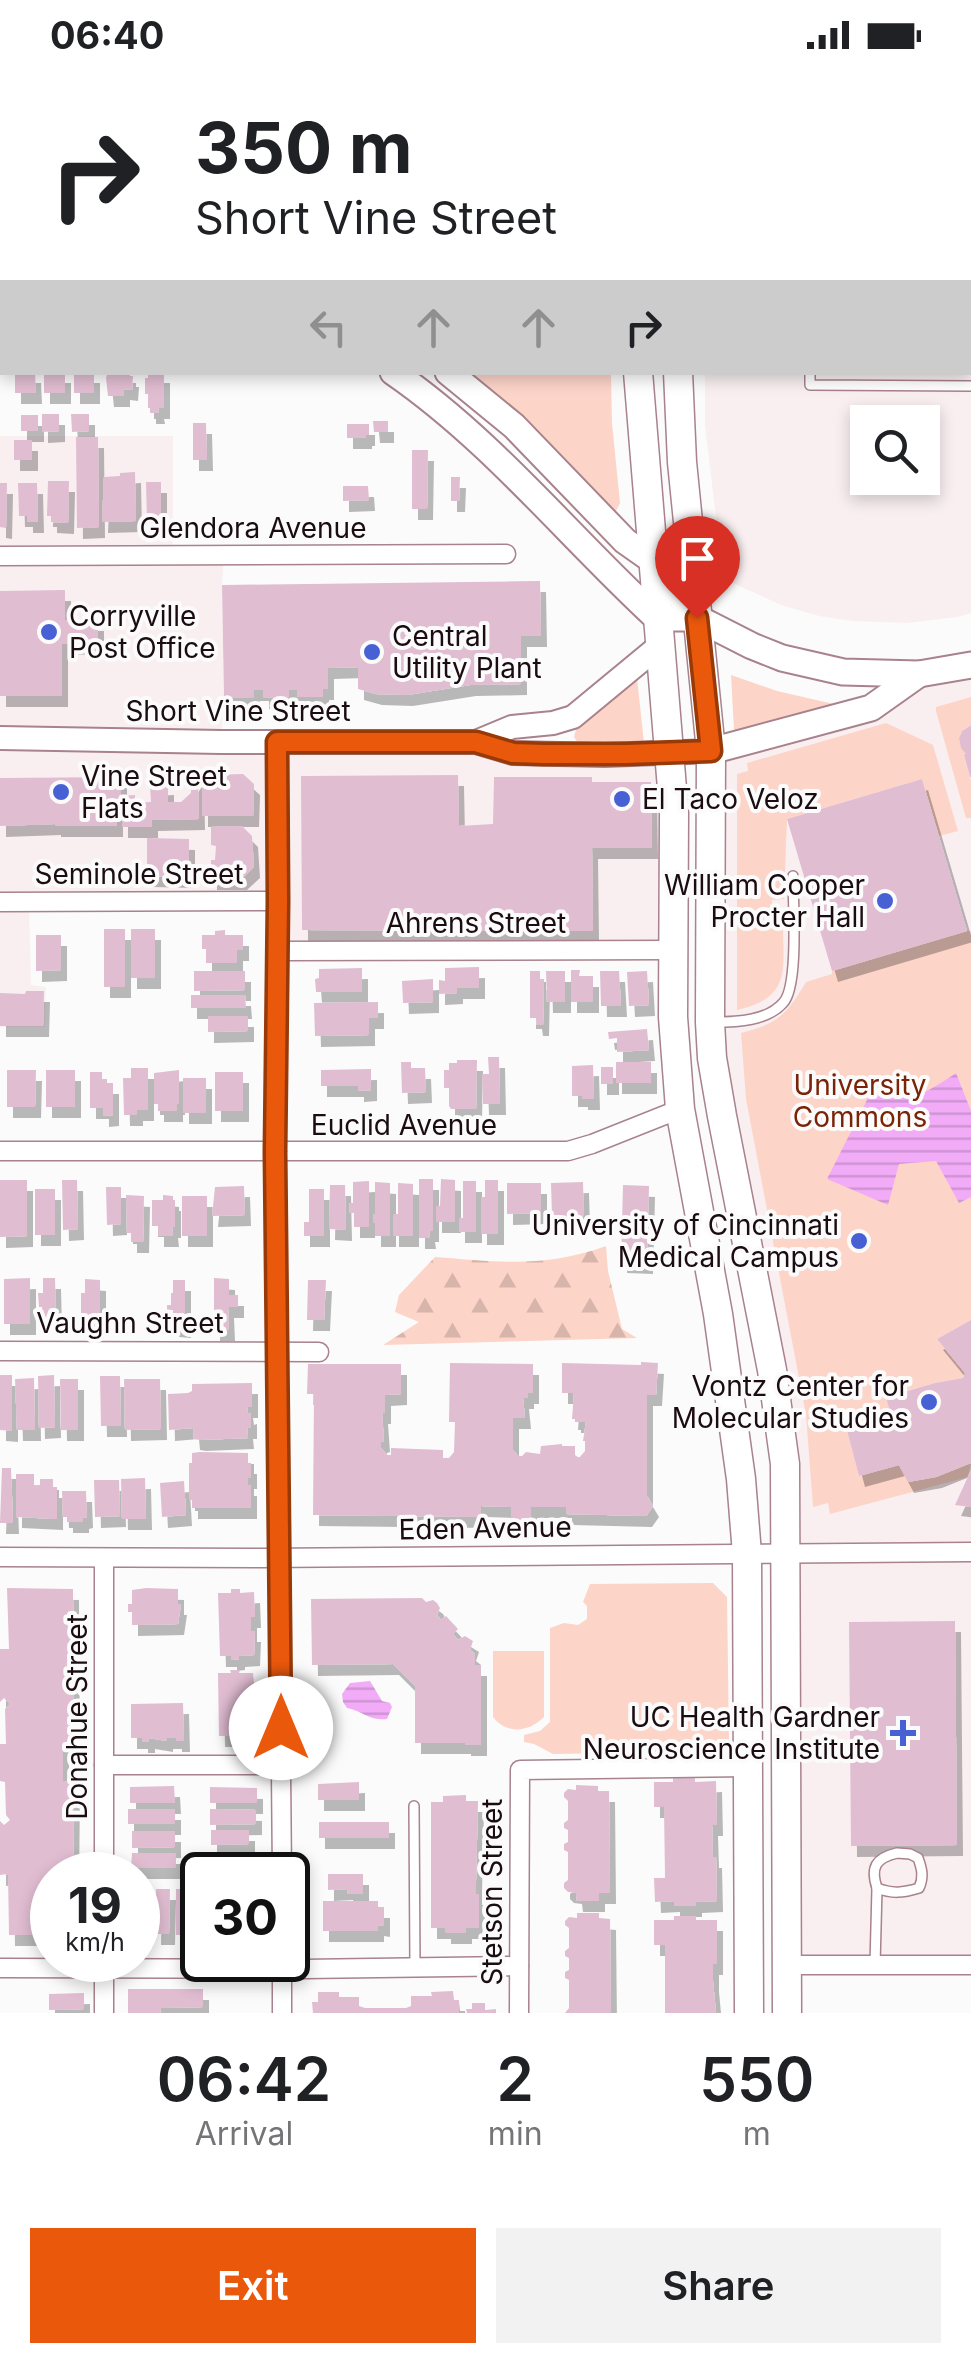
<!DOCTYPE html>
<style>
:root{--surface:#fff;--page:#f2f2f2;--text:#202124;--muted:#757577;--accent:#ea580c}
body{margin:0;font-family:Inter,sans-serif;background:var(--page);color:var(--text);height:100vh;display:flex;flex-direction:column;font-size:38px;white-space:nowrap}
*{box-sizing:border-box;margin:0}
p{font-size:32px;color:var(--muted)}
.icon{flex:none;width:55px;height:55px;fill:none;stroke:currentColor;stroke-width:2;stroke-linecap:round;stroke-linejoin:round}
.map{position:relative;height:1943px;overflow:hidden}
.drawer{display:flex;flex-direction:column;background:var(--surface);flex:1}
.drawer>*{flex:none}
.banner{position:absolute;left:0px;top:0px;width:972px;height:305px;box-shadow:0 5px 15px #0003;background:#fff;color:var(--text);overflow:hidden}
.buttons{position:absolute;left:850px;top:335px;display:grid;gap:20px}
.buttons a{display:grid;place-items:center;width:90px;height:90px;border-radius:0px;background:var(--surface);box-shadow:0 5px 15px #0003;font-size:50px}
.speed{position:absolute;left:30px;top:1782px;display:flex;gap:20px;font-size:50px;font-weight:700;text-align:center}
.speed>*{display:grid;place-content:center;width:130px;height:130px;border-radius:50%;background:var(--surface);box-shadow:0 5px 15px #0003;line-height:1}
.speed small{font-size:25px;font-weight:400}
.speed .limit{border:5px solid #111;border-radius:15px;background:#fff;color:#111}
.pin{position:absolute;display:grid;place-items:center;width:85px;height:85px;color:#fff;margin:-102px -42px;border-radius:50% 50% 50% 0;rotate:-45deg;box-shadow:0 0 10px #0007}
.pin .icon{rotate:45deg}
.me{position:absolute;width:110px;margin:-55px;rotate:0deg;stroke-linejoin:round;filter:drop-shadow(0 0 8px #0008)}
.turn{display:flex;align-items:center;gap:35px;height:210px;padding:0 30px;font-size:45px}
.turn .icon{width:130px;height:130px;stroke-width:2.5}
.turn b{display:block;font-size:70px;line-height:85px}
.lanes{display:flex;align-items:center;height:95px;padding:0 30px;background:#0003;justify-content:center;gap:50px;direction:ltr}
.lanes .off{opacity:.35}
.eta{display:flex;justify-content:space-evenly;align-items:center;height:170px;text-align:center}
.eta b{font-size:60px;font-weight:600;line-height:70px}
.cta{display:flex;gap:20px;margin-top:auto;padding:20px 30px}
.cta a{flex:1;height:115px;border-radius:0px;background:var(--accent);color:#fff;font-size:40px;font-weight:600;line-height:115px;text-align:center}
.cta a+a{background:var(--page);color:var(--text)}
.status{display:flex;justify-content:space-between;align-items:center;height:70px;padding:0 50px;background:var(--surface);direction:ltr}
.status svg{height:28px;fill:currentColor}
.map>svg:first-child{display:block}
.built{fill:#f9eff1;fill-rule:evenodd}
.green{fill:#fdd4c8}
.forest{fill:url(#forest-firs)}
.water{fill:url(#water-rules)}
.building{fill:#e1bdd2;filter:url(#shadow)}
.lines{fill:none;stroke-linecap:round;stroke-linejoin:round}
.service-casing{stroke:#a8828c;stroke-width:12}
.minor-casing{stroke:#a8828c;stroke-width:21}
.tertiary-casing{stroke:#a8828c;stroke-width:26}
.secondary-casing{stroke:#a8828c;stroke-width:29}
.primary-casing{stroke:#a8828c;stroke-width:31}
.service{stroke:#fff;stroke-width:9}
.minor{stroke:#fff;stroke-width:18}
.tertiary{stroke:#fff;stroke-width:22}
.secondary{stroke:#fff;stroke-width:25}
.primary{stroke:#fff;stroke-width:28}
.route-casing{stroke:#983908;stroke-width:25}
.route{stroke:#ea580c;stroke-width:18}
.poi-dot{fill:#4761d4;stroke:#fbfbfb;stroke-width:4}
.labels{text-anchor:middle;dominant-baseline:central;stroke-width:8;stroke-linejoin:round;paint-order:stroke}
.street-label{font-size:28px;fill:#1a0c10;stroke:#fbfbfb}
.poi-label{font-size:28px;fill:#1a0c10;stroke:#fbfbfb;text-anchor:start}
.park-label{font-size:28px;fill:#7a2306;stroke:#fbfbfb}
</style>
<div class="status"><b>06:40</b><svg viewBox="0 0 49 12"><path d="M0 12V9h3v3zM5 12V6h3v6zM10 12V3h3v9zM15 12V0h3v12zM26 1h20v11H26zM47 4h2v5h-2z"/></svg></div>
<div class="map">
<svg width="971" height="1943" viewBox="0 0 971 1943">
<defs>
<pattern id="forest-firs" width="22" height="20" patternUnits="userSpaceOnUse" patternTransform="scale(2.5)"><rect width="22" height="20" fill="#fdd4c8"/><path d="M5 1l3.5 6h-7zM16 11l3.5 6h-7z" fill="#d8b5ab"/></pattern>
<pattern id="water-rules" width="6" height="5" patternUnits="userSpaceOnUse" patternTransform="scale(2.5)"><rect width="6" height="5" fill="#f2acf7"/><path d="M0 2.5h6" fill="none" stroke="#cf93d3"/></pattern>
<filter id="shadow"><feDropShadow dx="6" dy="11" stdDeviation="0" flood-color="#0004"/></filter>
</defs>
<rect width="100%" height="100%" fill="#fbfbfb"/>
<g class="built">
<path d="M0,0H605V2H2V173H0Z"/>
<path d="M701,0H971V543L957,547L907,553L852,551L819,546L781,535L733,513L722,497L705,356V303L970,302V2H701ZM868,352H922V408H868Z"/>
<path d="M0,366H173V486H224L222,515L224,628L221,672L670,684L674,880L277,881L278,832L29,833L31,915L46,917L45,957H0Z"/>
<path d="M971,595V1895H787L785,1394L722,1046L711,681Z"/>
</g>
<g class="green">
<path d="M470,303H611L612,353L620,433L616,441Z"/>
<path d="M731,605L777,621L838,635L736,665L734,660Z"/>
<path d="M637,608L644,673L584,675L578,673L574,667L577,656Z"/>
<path d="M971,627V655C955,662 958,673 966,684L964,686L971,711V748H966L936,641V637Z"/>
<path d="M886,653L933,675L958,761L939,766L922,709L787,749L784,829L772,830V858H783C784,904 789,928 737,940V704L748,701L747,693Z"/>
<path d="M967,861H971V1250L937,1269L965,1303L963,1308L935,1313L887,1326L889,1338L884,1347L845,1353L859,1406L899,1395L909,1412L936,1407L971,1393L968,1407L830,1444L828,1433L813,1437L806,1345L746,1029L741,963C778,954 787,944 806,912L832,904V901Z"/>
<path d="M713,1513L727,1527L729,1673L724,1681L553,1684L534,1674L524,1672V1665L540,1661L550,1652V1558L564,1553L578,1555L587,1549V1536L583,1532L590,1514Z"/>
<path d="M493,1581H544V1647C529,1662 507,1665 493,1647Z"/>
</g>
<path class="forest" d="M606,1176L608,1201L622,1259L637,1268L383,1275L419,1252L395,1242L399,1225L435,1187C498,1192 545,1198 606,1176Z"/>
<g class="water">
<path d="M956,1003L971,1041V1127L959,1133L936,1091L899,1094L888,1135L827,1109L870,1024C911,1033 923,1025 956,1003Z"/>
<path d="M370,1611L382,1631L390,1633L392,1637L387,1649C369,1651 363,1641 347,1638L343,1632L342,1624L350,1613Z"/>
</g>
<g class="building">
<path d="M15,302H35L36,323H15Z"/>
<rect x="44" y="302" width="21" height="21"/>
<rect x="74" y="302" width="20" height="21"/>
<path d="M108,302H130V306H133L132,320L124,319V326H108L106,308Z"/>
<path d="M148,302H164V338H158L159,343H150V338H148V324H145V308H148Z"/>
<path d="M42,344H59V361L42,362Z"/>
<path d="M71,344H89V361L72,362Z"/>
<rect x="21" y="345" width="17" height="16"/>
<path d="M373,351H388V362H374Z"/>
<path d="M193,353H206L207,390H193Z"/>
<path d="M347,354H369V365H366V368H347Z"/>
<path d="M76,367H98L99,457L77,458Z"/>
<rect x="14" y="370" width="18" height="20"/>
<path d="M412,380H428L427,439H412Z"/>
<path d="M135,402L136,451L102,452L104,407L120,406V403Z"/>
<path d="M451,407H460L459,431H451Z"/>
<path d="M48,411H69L68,453L51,452V446H47Z"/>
<path d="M146,412H161V452H147Z"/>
<path d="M0,413H7L6,458L0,457Z"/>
<path d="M18,413H37L38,452H27V446H19Z"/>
<path d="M343,416H368L369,430L343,431Z"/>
<path d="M540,511L541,566H521V614L470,615L407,625L376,624L358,619V597L328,598V619H323V627H297V620H289V627L263,628V620H254V628H224L222,515Z"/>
<path d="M65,520V550H98V573L62,574V626H0V521Z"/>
<path d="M971,655V707H970L964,685L966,684L961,678L959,668L962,661Z"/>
<path d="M198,703L199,749L152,750V757H122V736H117V756H55V754L0,756V708L121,707V726L135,725V733L151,732L150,715L168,714V732H181L191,723V713Z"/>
<path d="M243,704L254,714L253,746H202V715L211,705Z"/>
<path d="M458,705L459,756L493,754L494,707H592V712H651L652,778H592L593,861L302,860L301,706Z"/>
<path d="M922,709L967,861L832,901L787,749Z"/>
<path d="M242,756L252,766L254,797L241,809H211V790H215L216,776L211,775V757Z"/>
<path d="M147,768L189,769V807L147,806Z"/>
<rect x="104" y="859" width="21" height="58"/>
<rect x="131" y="859" width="24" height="49"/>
<path d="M225,860V865H243V880H237V893H206V879H202V865H215V861Z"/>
<path d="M36,865H61V900L36,901Z"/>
<path d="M479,897V918H457V923L439,924V910L445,911V898Z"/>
<path d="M362,898V922H316L315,909L319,908V899Z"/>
<path d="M571,900H580L579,906H593V932H571Z"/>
<path d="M194,901H245V920L194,921Z"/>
<path d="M530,901H540V909H544L543,955H537L536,948H530Z"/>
<path d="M546,901H565V932H547Z"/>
<path d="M600,901H619L621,936H601Z"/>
<path d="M647,901L649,935L629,936L627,902Z"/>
<path d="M433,909V932L403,933L402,911Z"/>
<path d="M26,921H44L43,956H0V923L25,924Z"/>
<path d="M191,925H245L246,938H191Z"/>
<path d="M378,932V948H369V965L315,966L314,933Z"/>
<path d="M208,946H248V961L208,962Z"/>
<path d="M647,959L649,980L617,982V968L609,969L608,962Z"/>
<path d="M488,987H499L500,1034H483L482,1004H489Z"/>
<path d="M457,990H477L476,1039H451L449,1036V1018H444V1000H449V993H457Z"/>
<path d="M401,992H411V998H425L426,1022L402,1023Z"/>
<rect x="616" y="992" width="35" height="21"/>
<path d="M593,995L594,1029H582V1026H572V996Z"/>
<rect x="601" y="997" width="12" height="17"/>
<path d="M131,998H148V1040H137V1045H124L123,1008H131Z"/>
<path d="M371,999V1020L358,1021V1016H321V1000Z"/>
<path d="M7,1000H36L35,1037H7Z"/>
<rect x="46" y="1000" width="29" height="37"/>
<path d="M179,1000V1034H177V1041H158V1034H154V1003Z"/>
<path d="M90,1002H102V1009H107V1013H113V1045L103,1046V1038H90Z"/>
<rect x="215" y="1002" width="28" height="39"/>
<rect x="183" y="1008" width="23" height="35"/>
<path d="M419,1109H433V1161H429L430,1168H419Z"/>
<path d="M441,1109L455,1110V1152H436V1136H440Z"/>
<path d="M0,1110H27V1166L0,1167Z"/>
<path d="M62,1110H77L78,1159L63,1160Z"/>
<path d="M485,1110H498V1164H481V1127H485Z"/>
<path d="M369,1111V1157H354V1143H350L349,1133H353V1112Z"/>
<path d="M463,1111H476V1162H459V1148H463Z"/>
<path d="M375,1112L390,1113V1166H375V1153H373V1144H375Z"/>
<path d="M583,1112L584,1146L552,1147L551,1113Z"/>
<path d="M398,1113L413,1114V1166H393V1144H398Z"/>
<path d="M507,1113H541V1143L507,1144Z"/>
<path d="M330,1115H345L346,1160L329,1159Z"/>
<path d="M623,1115L649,1116L647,1193L621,1192Z"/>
<path d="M244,1116L245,1145L212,1146L215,1117Z"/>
<path d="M106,1117H121V1154L107,1155Z"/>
<rect x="35" y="1119" width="20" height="46"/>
<path d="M309,1119H324V1166H304V1152H309Z"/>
<path d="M126,1125L144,1126L143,1172H131V1163H127Z"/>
<path d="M163,1125L173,1126V1130H175V1157H172L173,1166H158V1156H152V1130H163Z"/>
<rect x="182" y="1126" width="25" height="40"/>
<path d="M30,1208V1254H4V1209Z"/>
<path d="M43,1208H55L56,1247L42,1248V1237H39L38,1223H43Z"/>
<path d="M214,1208L229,1209V1225H238V1237H228L229,1260H214Z"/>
<path d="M85,1209L100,1210V1256H81V1223H85Z"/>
<path d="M173,1210H185V1257L173,1256V1240H167V1235H171V1223H173Z"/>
<path d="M308,1210H326L324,1250H307Z"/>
<path d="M971,1250V1393L936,1407L908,1412L899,1395L859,1406L845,1353L884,1347L889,1338L886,1327L935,1313L963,1308L965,1303L937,1269Z"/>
<path d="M641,1292L658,1293L656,1325H647V1426L653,1436L646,1446L566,1444V1437H531V1450L511,1451V1437L481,1436V1447L313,1445L314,1324H307L308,1294H401V1324L385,1325V1343H382L384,1371L381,1372V1378L387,1385H391V1378L443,1380V1388H449L454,1382L455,1352H449L450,1293L533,1294V1323H528V1328H523L525,1348H513V1380L518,1386H522L526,1382L540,1384L541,1376L562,1374V1376H575V1385L579,1388L585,1381V1371H583L586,1352H575V1349H572L574,1323H562V1293L641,1295Z"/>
<path d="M0,1305H12V1361L0,1360Z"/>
<path d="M54,1305L55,1357L39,1358L38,1306Z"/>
<path d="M100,1306H120L121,1356H101Z"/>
<path d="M34,1308L35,1360H17L15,1309Z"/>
<path d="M60,1309H78V1360H61Z"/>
<path d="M124,1309H160L161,1359L125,1360Z"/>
<path d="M252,1313V1337H247L248,1344L251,1343V1358H247L248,1368L200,1370L194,1369L193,1358L169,1360L168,1324L188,1323L192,1321V1314Z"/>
<path d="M200,1382L248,1383V1393H251V1408H248V1415H251V1438H192V1430H189V1393H192V1383Z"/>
<path d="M2,1398H11L13,1453H0Z"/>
<path d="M971,1400V1437L955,1435Z"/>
<path d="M16,1404H34V1416L40,1415V1409H53V1417H57V1449L16,1447Z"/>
<path d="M145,1408L146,1449H122L121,1409Z"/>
<path d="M94,1410H119L120,1446L95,1447Z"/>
<path d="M184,1411L186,1445L162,1447L160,1413Z"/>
<path d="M62,1421H86L87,1447L83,1448V1452H67V1447H63Z"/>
<path d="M7,1518L73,1519L74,1674L63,1673V1711H74L73,1805H52V1865H9L8,1804L0,1805V1751L4,1755L10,1750L6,1745L5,1712L0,1711V1674H6L5,1639L10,1634L4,1628L0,1632V1579H9Z"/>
<path d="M146,1518L178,1519V1534H181L178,1554L132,1555V1542H128V1534H132V1520Z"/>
<path d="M231,1519H240V1523L254,1522L255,1547H251V1561H255L254,1585L239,1586V1589L231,1590V1586H220L218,1523H231Z"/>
<path d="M422,1528L426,1532L433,1530L437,1533L440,1538L437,1545L441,1550L446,1546L458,1559L453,1564L458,1570L465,1566L473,1571L470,1580L475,1584V1595H481V1675H465V1673H415V1616L393,1594L312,1595L311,1529Z"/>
<path d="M955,1551L957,1775L851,1776L849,1552Z"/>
<path d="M230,1600H240L239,1603H253L255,1624L254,1627H251V1641H254L253,1666H244V1670H231V1666H219L218,1603H231Z"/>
<path d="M183,1633L184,1671H176V1668H167V1671L149,1668V1672H142V1668H131V1634Z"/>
<path d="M689,1707H695V1712L716,1711L717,1755H712L713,1787H716L717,1831L696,1832V1836H674V1831L655,1832L654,1808H665L664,1737H654V1712H673V1708Z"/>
<path d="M359,1712V1730H318V1714Z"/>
<path d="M576,1715L598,1716V1721H609L610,1823H599V1831H577L576,1823L568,1822L564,1818V1813L568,1810V1782L564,1780V1774L568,1772V1760L564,1758V1753L568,1750V1731L564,1727V1723L568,1719L576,1720Z"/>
<path d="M174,1716L175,1733H130V1717Z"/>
<path d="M210,1717L257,1718V1733H210Z"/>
<path d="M466,1725V1731H478L476,1811V1824H479V1858H466V1863H445V1858H431V1732H443V1726Z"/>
<rect x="128" y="1739" width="47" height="15"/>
<path d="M210,1739L256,1740V1754L210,1755Z"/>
<rect x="319" y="1752" width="70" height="16"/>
<path d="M211,1760H249V1774L211,1775Z"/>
<path d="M132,1761H175V1777L132,1778Z"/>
<path d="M255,1782L254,1795L212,1796V1783Z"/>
<path d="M132,1783H176V1798H131Z"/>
<path d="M328,1804H363V1824H348L347,1819L328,1820Z"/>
<path d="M138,1818H148L147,1866L138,1865Z"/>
<path d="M156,1819H170L169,1864H155Z"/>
<path d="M176,1819H192L193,1865H176Z"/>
<rect x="198" y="1819" width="4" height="43"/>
<path d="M323,1831H378V1837H384V1856L378,1855V1861H323Z"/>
<path d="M577,1843H599V1848L610,1849L611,1943H565L569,1938V1910L565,1908V1902L569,1900V1888L565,1886V1881L569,1878V1858L565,1855V1851L569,1847L577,1848Z"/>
<path d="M674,1846H696V1850H717V1894H713V1911L716,1943H665V1875H654V1850H674Z"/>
<path d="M128,1919H203V1937L161,1938L160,1943H128Z"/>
<path d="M453,1921L454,1930H459V1943H313L312,1932H318V1922H339V1927H359V1936L365,1938H406L411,1936V1926H432L431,1922Z"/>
<path d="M84,1923V1939L49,1940V1924Z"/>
<path d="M472,1933H485V1940L496,1939V1943H467L466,1939H472Z"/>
</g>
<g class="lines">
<g class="service-casing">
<g id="service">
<path d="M95,0L114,2"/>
<path d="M494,0V2"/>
<path d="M575,0V2"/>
<path d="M808,0V2"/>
<path d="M326,2L368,0"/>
<path d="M0,151H2"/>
<path d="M810,302V315L971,316"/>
<path d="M715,952C737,952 767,951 783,933C799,917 793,832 793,806"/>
<path d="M414,1736L415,1898"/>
<path d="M897,1783L910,1784L918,1788C922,1799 924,1807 919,1818C903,1823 892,1824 877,1818C870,1797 876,1788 897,1783Z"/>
<path d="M875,1895L877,1818"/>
</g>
</g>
<g class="minor-casing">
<g id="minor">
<path d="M0,486L506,484"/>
<path d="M277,672L279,831L275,1082L282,1805"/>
<path d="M0,832L279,831"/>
<path d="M277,881L674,880"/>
<path d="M0,1081H568L592,1074L680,1039"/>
<path d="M0,1281L319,1282"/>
<path d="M0,1487L261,1488L971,1482"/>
<path d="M104,1695H263L282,1692"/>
<path d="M104,1805V1488"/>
<path d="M104,1890V1943"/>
<path d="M787,1895H971"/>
<path d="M0,1898L304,1899L519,1896"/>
<path d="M282,1943V1890"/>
<path d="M519,1943L520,1700L748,1697"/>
</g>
</g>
<g class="tertiary-casing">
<g id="tertiary">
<path d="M0,668L221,672H476L513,683L605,685L711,681"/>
<path d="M476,672L512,657L553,653L573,647L659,576"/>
</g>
</g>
<g class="secondary-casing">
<g id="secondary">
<path d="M0,225H2"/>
<path d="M393,302C493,371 569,467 657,548H697"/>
<path d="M448,302L514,356L625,471L652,490L697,548L752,576L782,588L843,602L919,604L971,595"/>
<path d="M711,681L871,638L919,604"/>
</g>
</g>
<g class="primary-casing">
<g id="primary">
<path d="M638,0V2"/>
<path d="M674,0V2"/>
<path d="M638,302L674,743L673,947L680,1039L718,1244L741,1409L747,1484L749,1943"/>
<path d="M678,302L682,392L711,681L710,952L712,988L722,1046L772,1300L785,1394L787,1943"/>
</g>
</g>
<use href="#service" class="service"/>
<use href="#minor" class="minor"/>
<use href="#tertiary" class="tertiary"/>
<use href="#secondary" class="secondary"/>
<use href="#primary" class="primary"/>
</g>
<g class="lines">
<g class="route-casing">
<path id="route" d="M281,1658L275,1082L278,831L277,672H476L513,683L544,684H626L711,681L697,548"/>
</g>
<use href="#route" class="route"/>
</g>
<g class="poi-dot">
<circle cx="49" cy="562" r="10"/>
<circle cx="372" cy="582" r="10"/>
<circle cx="61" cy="722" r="10"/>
<circle cx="622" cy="729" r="10"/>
<circle cx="885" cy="831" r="10"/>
<circle cx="859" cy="1171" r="10"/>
<circle cx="929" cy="1332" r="10"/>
<path d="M898 1648h10v10h10v10h-10v10h-10v-10h-10v-10h10z"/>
</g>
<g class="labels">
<g class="street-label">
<text x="253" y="458">Glendora Avenue</text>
<text x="238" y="641">Short Vine Street</text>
<text x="139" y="804">Seminole Street</text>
<text x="476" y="853">Ahrens Street</text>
<text x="404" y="1055">Euclid Avenue</text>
<text x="130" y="1253">Vaughn Street</text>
<text transform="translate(485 1458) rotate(-1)">Eden Avenue</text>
<text transform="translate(77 1647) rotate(-90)">Donahue Street</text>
<text transform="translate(492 1822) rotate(-90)">Stetson Street</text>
</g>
<g class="poi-label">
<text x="69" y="546">Corryville<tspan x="69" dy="32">Post Office</tspan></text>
<text x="392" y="566">Central<tspan x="392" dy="32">Utility Plant</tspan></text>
<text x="81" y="706">Vine Street<tspan x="81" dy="32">Flats</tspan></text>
<text x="642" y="729">El Taco Veloz</text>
<text x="865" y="815" text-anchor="end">William Cooper<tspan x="865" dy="32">Procter Hall</tspan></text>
<text x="839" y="1155" text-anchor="end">University of Cincinnati<tspan x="839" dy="32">Medical Campus</tspan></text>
<text x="909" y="1316" text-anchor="end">Vontz Center for<tspan x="909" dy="32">Molecular Studies</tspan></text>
<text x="880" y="1647" text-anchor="end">UC Health Gardner<tspan x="880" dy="32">Neuroscience Institute</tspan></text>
</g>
<g class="park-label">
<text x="860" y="1015">University<tspan x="860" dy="32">Commons</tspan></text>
</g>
</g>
</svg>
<div class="buttons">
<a><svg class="icon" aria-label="search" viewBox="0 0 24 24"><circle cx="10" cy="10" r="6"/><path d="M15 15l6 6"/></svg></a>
</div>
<div class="speed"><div>19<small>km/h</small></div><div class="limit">30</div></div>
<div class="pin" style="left:697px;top:548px;background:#d93025"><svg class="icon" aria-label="arrive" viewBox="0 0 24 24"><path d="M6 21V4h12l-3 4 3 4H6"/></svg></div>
<svg class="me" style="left:281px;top:1658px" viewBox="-20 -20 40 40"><circle r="19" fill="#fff"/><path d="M0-13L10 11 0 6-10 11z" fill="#ea580c"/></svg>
<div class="banner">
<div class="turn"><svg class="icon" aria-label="right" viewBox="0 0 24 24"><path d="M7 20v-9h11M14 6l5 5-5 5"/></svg><div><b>350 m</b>Short Vine Street</div></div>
<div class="lanes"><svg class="icon off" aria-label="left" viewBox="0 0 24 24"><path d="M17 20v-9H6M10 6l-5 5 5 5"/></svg><svg class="icon off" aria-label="ahead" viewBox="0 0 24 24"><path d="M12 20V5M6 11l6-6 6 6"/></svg><svg class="icon off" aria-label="ahead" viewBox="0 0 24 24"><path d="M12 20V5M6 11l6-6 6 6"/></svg><svg class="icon" aria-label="right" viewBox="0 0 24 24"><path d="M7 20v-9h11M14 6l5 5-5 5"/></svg></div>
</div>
</div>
<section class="drawer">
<div class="eta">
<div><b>06:42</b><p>Arrival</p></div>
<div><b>2</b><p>min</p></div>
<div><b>550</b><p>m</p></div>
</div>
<div class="cta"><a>Exit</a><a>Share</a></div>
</section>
